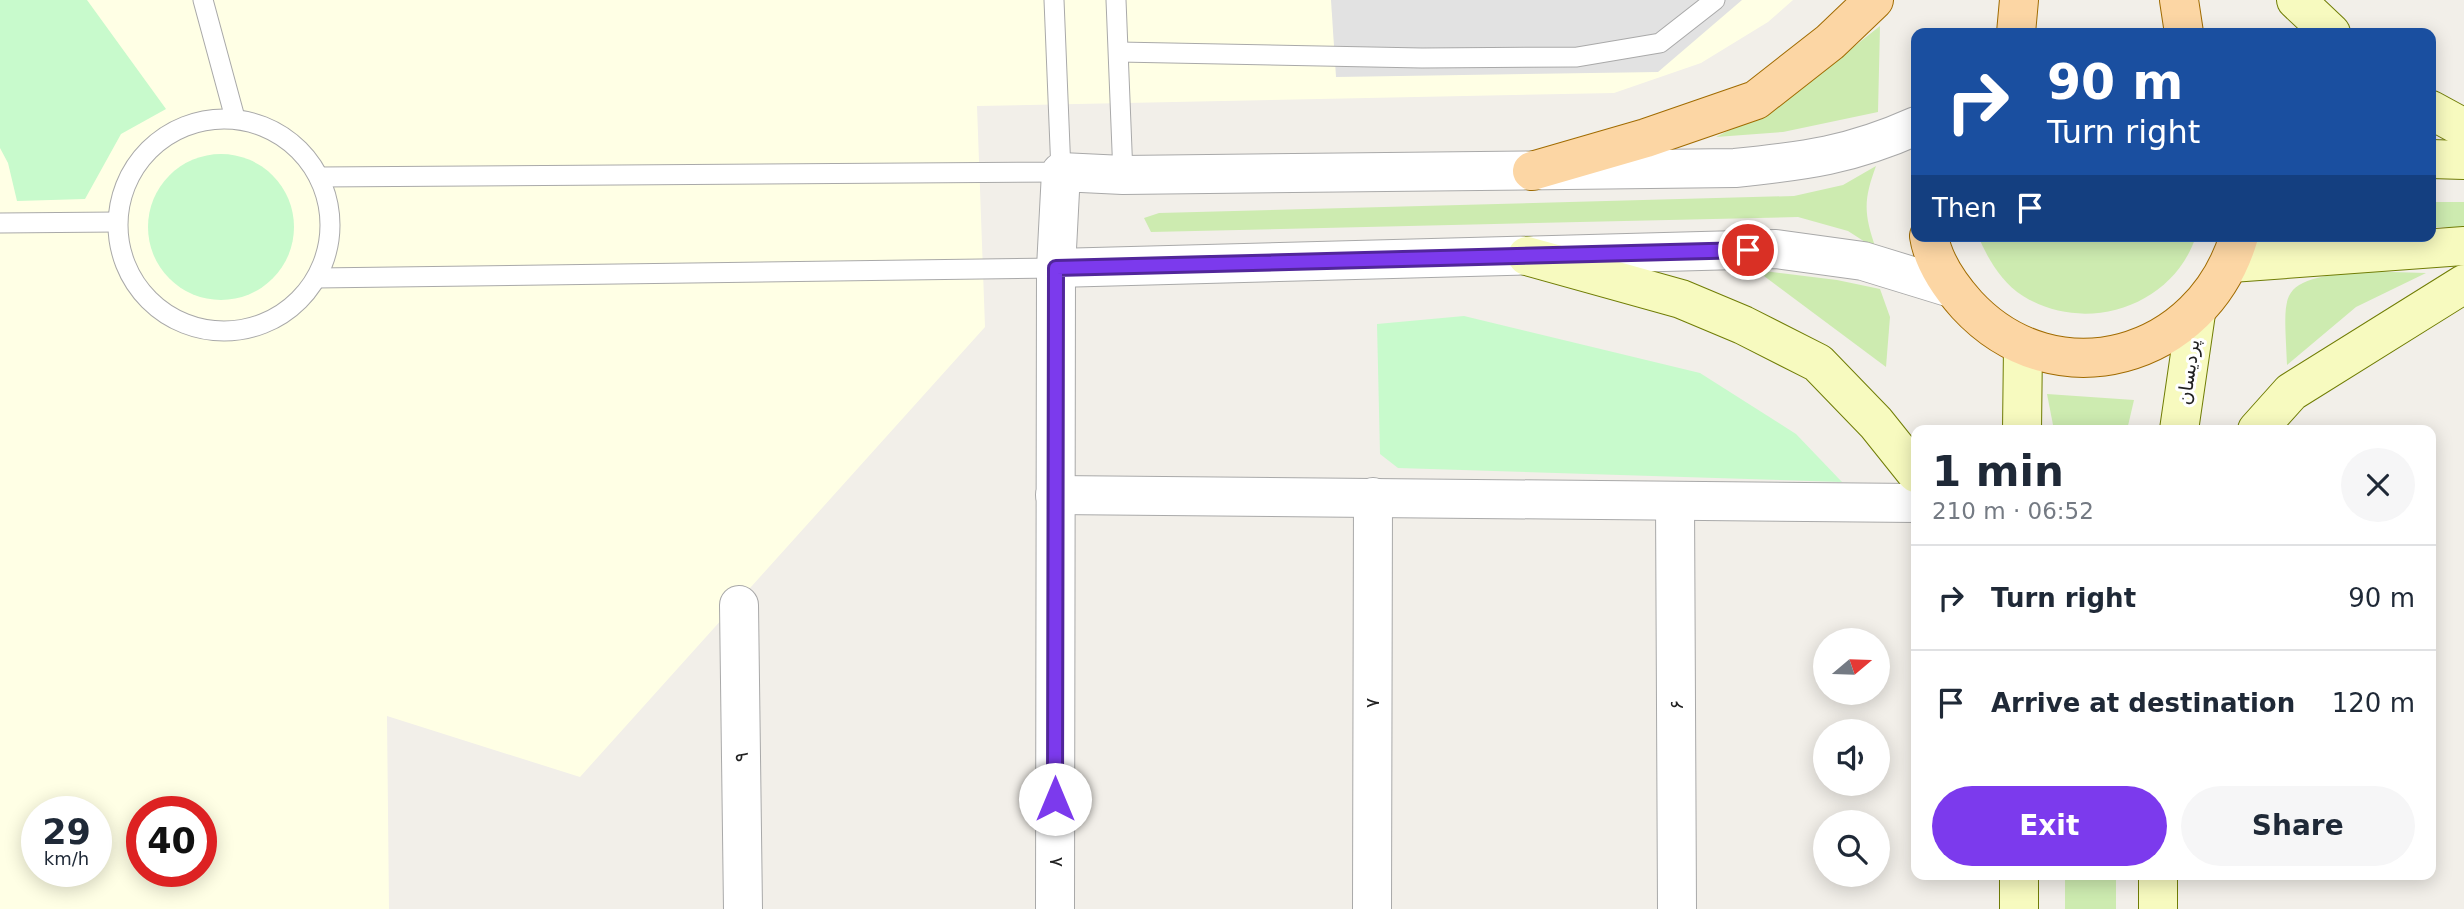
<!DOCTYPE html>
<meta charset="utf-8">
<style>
:root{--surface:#fff;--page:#f6f6f7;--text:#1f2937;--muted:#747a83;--line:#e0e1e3;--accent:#7c3aed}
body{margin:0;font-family:"DejaVu Sans","Noto Naskh Arabic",sans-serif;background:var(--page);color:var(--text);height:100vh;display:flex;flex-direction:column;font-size:26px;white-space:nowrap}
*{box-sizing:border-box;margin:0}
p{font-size:23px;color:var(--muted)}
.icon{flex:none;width:38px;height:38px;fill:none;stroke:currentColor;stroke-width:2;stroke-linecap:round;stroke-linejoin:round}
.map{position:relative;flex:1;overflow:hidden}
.side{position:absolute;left:1911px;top:425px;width:525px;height:455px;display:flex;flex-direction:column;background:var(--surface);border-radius:14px;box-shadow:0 4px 18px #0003}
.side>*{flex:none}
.hud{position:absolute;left:1911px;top:28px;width:525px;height:214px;border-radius:14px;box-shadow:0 4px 18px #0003;background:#1a4fa0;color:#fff;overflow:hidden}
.needle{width:46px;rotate:71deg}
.controls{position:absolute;left:1813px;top:628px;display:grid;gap:14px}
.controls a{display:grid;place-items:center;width:77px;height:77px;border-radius:50%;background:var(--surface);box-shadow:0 4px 18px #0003;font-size:35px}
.speed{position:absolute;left:21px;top:796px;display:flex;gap:14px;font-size:35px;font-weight:700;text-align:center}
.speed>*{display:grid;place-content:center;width:91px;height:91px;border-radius:50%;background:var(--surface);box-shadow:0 4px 18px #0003;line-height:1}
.speed small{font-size:18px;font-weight:400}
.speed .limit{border:10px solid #d22;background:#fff;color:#111}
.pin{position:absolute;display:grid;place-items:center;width:60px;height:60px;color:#fff;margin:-30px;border:4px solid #fff;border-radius:50%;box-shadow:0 2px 7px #0007}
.me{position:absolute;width:77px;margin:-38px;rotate:0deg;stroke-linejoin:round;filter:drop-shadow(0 0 5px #0008)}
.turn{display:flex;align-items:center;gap:24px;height:147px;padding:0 21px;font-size:32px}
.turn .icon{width:91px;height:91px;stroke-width:2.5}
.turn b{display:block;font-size:49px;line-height:60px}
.then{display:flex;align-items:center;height:66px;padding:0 21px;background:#0003;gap:14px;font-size:26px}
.round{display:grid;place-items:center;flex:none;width:74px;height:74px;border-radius:37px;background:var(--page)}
.headline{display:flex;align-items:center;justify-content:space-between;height:119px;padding:0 21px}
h1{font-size:42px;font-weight:800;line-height:52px}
.cta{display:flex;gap:14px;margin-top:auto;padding:14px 21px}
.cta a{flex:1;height:80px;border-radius:42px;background:var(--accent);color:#fff;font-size:28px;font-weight:800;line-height:80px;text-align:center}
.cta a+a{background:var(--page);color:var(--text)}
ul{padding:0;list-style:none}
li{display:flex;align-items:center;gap:21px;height:105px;padding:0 21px;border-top:2px solid var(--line)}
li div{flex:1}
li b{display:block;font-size:26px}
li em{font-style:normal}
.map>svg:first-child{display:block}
.education{fill:#ffffe5;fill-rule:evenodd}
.grass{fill:#cdebb0}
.park{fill:#c8facc}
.parking{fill:#e2e2e2}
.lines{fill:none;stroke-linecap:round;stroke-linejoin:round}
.service-casing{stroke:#a9a9a9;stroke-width:21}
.minor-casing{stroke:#a9a9a9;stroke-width:40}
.tertiary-casing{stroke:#a9a9a9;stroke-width:40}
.secondary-casing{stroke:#707d05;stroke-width:40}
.primary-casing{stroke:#a06b00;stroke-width:40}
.service{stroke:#fff;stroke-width:19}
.minor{stroke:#fff;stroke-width:38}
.tertiary{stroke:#fff;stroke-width:38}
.secondary{stroke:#f7fabf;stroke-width:38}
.primary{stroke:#fcd6a4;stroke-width:38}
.route-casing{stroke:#51269a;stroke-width:18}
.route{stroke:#7c3aed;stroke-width:12}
.labels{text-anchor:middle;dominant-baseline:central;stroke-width:6;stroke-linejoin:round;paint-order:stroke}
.street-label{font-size:19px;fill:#222;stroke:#fff}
</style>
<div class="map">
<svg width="2464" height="909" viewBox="0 0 2464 909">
<rect width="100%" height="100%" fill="#f2efe9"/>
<path class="education" d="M0,0H1793L1768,22L1701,63L1614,93L977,106L985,327L580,777L387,716L389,909H0ZM37,812H96V872H37ZM142,812H201V872H142Z"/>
<g class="grass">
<path d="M1880,26L1878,112L1783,132L1716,137L1784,102Z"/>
<path d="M1876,166C1863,201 1864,214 1876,249L1848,231L1798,217L1151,232L1144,218L1159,213L1794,196L1843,185Z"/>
<rect x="2431" y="202" width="33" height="25"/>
<path d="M1978,236H2196C2173,307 2085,335 2023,296C2001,282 1988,259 1978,236Z"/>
<path d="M1756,270L1837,280L1880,289L1890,317L1886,367Z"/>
<path d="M2358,271L2426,273L2356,307L2287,365C2284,288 2276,282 2358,271Z"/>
<path d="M2047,394L2134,400L2127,430H2054Z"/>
<rect x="2065" y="875" width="51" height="34"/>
</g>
<g class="park">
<path d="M0,0H87L166,109L121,134L85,199L17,201L8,163L0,148Z"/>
<circle cx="221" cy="227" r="73"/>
<path d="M1464,316L1700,373L1796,434L1842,482L1398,468L1380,454L1377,324Z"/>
</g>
<path class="parking" d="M1331,0H1742L1658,72L1336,77Z"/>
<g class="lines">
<g class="service-casing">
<g id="service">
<path d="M203,0L235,118"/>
<path d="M1116,0L1123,175"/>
<path d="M1119,52L1422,58L1577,57L1660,43L1715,0"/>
<circle cx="224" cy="225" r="106"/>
<path d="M319,177L1061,172L1054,0"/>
<path d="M0,223L117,222"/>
<path d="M317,278L1056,268"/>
</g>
</g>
<g class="minor-casing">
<g id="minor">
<path d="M1055,495L1916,503"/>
<path d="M1675,501L1677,909"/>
<path d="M739,605L743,909"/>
<path d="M1372,909L1373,497"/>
</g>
</g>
<g class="tertiary-casing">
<g id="tertiary">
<path d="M1056,268L1776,249L1863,261L1951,288"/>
<path d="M1055,909L1056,268L1061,172L1123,175L1735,168C1805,161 1851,155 1916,126"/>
</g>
</g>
<g class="secondary-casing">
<g id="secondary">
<path d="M2296,0L2331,33"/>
<path d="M2431,110L2464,128"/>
<path d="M2431,159L2464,160"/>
<path d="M1527,256L1681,299L1743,325L1818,363L1876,423L1916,473"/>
<path d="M2231,263L2464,246"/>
<path d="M2022,430L2023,346"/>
<path d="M2179,430L2196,313"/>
<path d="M2257,430L2291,392L2464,284"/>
<path d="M2019,909V875"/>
<path d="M2158,909V875"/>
</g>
</g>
<g class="primary-casing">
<g id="primary">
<path d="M2179,0L2184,33"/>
<path d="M2016,33L2019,0"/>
<path d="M1532,171L1646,138L1756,100L1830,42L1874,0"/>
<path d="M1929,236C1933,262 1950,286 1967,305C2056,401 2203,359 2239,236"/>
</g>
</g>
<use href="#service" class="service"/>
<use href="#minor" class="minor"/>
<use href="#tertiary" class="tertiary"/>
<use href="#secondary" class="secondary"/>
<use href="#primary" class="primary"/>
</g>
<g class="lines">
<g class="route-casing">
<path id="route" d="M1055,799L1056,268L1748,250"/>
</g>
<use href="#route" class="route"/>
</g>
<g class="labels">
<g class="street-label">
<text transform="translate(2188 372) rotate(-82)">پردیسان</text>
<text transform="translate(1372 703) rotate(-90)">۷</text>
<text transform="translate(1676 705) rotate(-90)">۶</text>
<text transform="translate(741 757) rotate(-91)">۹</text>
<text transform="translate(1055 862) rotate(-90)">۸</text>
</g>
</g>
</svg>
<div class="controls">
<a><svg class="needle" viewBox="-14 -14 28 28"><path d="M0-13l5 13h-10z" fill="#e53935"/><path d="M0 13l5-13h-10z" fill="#747a83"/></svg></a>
<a><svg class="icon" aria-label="sound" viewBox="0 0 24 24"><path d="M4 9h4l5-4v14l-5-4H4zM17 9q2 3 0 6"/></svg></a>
<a><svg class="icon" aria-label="search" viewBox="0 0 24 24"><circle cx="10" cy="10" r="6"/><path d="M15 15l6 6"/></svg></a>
</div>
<div class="speed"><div>29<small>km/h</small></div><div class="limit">40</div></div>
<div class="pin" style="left:1748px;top:250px;background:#d93025"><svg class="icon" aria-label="arrive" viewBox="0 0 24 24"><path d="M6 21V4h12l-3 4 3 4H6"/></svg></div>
<svg class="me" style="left:1055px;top:799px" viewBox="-20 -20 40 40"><circle r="19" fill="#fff"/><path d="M0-13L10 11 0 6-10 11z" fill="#7c3aed"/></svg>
<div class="hud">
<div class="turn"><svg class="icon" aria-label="right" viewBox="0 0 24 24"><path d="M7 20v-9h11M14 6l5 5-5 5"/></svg><div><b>90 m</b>Turn right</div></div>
<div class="then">Then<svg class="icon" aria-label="arrive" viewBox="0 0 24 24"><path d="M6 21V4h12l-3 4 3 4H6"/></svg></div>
</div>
<section class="side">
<div class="headline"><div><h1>1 min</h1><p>210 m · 06:52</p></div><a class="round"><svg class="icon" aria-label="close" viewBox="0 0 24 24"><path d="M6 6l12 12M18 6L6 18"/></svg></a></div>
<ul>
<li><svg class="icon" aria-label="right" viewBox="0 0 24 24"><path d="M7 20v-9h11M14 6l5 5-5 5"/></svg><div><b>Turn right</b></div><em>90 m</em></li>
<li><svg class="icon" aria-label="arrive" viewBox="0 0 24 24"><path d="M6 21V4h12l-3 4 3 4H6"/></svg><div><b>Arrive at destination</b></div><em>120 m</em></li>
</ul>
<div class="cta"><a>Exit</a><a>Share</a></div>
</section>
</div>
